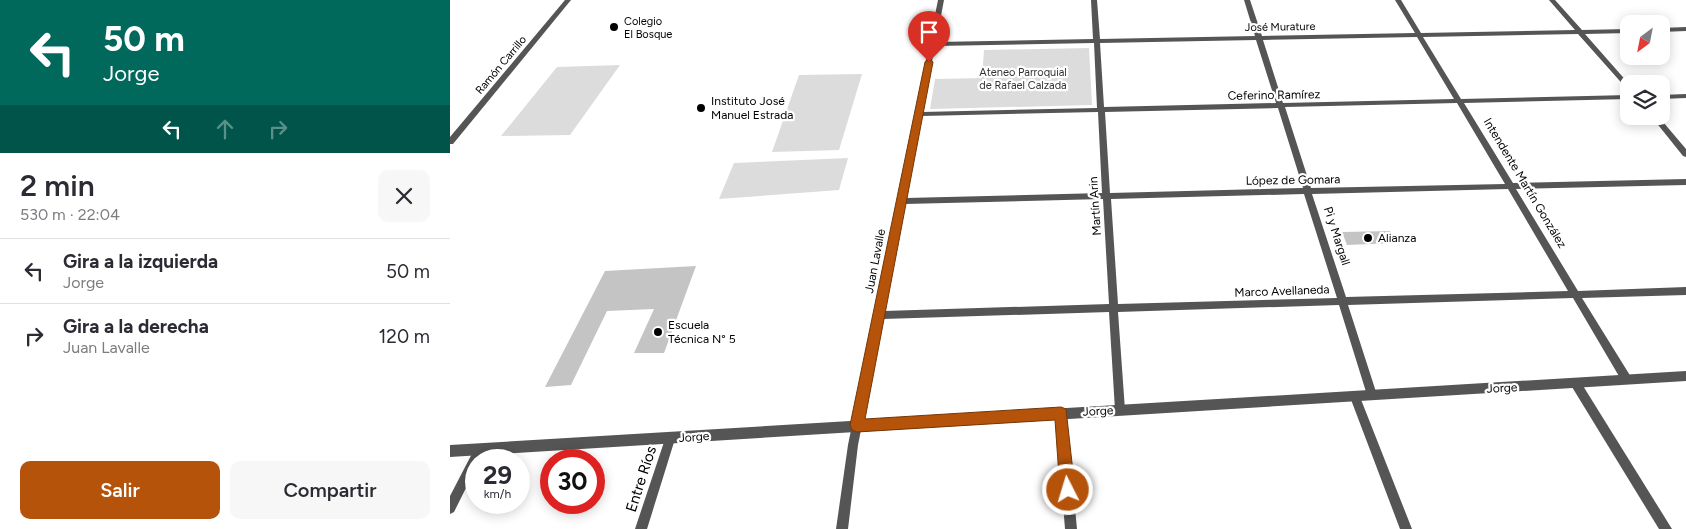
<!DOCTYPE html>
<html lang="es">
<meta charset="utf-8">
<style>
:root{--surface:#fff;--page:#f7f7f7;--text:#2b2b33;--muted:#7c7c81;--line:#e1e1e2;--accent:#b45309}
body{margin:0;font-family:Figtree,sans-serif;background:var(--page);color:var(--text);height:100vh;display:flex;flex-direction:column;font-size:19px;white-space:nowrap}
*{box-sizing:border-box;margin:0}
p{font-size:16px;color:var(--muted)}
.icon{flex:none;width:28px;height:28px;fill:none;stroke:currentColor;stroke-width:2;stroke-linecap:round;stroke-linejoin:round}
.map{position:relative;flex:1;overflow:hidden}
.sheet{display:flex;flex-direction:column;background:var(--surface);width:450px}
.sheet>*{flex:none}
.guide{background:#00695c;color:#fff;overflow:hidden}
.needle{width:32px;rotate:212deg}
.controls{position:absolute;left:1170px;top:15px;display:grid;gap:10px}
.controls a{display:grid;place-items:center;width:50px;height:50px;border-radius:10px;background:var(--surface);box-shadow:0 2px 12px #0003;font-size:25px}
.speed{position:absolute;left:15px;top:449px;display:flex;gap:10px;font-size:25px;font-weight:700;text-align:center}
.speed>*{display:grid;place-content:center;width:65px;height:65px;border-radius:50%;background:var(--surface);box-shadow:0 2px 12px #0003;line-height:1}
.speed small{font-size:12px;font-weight:400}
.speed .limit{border:8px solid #d22;background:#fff;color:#111}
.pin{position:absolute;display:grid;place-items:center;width:42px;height:42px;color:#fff;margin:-51px -21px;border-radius:50% 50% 50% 0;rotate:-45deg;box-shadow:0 0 5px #0007}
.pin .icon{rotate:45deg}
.me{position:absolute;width:55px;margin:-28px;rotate:355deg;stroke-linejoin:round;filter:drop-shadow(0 0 4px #0008)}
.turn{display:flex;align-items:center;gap:18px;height:105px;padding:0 20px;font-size:22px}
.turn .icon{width:65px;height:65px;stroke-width:2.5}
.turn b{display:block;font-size:35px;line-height:42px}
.lanes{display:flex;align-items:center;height:48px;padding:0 20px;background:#0003;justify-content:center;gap:25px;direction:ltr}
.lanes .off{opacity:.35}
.round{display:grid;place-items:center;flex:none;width:52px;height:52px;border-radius:10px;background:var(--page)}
.overview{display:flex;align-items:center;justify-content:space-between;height:85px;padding:0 20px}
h1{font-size:30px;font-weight:600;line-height:38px}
.cta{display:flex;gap:10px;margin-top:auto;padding:10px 20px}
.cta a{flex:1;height:58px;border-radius:10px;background:var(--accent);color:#fff;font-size:20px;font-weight:600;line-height:58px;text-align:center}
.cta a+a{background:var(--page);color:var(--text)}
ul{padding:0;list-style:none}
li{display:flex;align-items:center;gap:15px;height:65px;padding:0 20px;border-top:1px solid var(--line)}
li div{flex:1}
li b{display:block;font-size:19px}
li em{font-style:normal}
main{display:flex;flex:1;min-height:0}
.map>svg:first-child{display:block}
.green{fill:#dcdcdc}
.building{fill:#c4c4c4}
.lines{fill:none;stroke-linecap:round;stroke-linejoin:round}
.minor{fill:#555;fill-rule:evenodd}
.tertiary{fill:#555;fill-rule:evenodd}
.route{fill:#b45309;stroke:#753606}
.poi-dot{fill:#000;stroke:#fff;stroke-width:2}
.labels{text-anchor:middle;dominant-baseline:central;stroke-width:4.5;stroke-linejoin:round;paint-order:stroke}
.far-poi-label{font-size:11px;fill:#000;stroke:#fff;text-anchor:start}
.far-street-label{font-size:11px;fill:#000;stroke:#fff}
.far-park-label{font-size:11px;fill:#333;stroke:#fff}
.street-label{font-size:12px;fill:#000;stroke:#fff}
.poi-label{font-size:12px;fill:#000;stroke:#fff;text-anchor:start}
.near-street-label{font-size:15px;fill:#000;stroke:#fff}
</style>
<main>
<section class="sheet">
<div class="guide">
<div class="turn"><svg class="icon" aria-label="left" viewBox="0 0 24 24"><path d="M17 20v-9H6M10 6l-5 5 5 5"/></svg><div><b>50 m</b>Jorge</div></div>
<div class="lanes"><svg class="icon" aria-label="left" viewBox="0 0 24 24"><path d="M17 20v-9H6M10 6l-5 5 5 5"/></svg><svg class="icon off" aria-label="ahead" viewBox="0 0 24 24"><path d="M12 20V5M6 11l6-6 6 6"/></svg><svg class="icon off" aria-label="right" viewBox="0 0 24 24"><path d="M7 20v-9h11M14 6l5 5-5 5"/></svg></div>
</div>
<div class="overview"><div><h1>2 min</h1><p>530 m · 22:04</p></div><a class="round"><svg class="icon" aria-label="close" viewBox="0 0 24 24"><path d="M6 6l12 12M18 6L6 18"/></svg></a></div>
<ul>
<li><svg class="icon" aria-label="left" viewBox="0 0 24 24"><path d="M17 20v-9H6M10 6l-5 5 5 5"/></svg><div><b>Gira a la izquierda</b><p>Jorge</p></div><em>50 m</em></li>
<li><svg class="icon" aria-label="right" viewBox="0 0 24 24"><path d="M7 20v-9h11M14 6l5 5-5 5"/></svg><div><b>Gira a la derecha</b><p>Juan Lavalle</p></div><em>120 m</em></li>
</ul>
<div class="cta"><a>Salir</a><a>Compartir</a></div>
</section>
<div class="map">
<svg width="1236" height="529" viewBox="0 0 1236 529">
<rect width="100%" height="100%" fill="#fff"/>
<g class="green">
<path d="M639,48L642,105L480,109L485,79L532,78L534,50Z"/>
<path d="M170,65L120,135L51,136L107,67Z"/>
<path d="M412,74L389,150L322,152L349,75Z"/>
<path d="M398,158L389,190L269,199L284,163Z"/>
</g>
<g class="building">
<path d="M940,231L945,243L897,245L892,232Z"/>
<path d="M246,266L214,353H184L204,309L157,311L121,385L95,387L155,271Z"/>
</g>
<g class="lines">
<g class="minor">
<path d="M115,0H121L3,144H0V137Z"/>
<path d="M488,0H494L486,42L643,39L641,0H647L650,39L805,36L794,0H800L812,36L965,33L945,0H951L971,33L1125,30L1099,0H1105L1132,30L1179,29V33L1135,34L1179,84V90L1177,89L1128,34L973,37L1011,99L1179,95V99L1014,103L1063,183L1236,179V185L1066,189L1128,291L1236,287V295L1132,298L1181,377L1182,380L1181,383L1177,384L1173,383L1123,298L898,305L927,395L926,398L922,399L918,398L917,395L889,305L668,312L675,410L674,413L670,415L666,413L665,410L659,312L433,319L408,445L398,529H386L398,445ZM967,37L1004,99L833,103L813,40ZM806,40L826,103L654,107L650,43ZM644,43L647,108L472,112L485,46ZM1007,103L1055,184L861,188L835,107ZM828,108L853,188L660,193L655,112ZM648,112L652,193L456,198L472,116ZM1058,189L1118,291L896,297L862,194ZM854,194L887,298L668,304L661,199ZM653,199L659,304L434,311L455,204Z"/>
<path d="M1236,27V31L1211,32V28Z"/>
<path d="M1236,94V98L1211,99V95Z"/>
<path d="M1201,116H1208L1236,149V157L1233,156Z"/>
<path d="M1126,380L1130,381L1222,529H1209L1122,387L1121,384L1122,381Z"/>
<path d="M905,392L909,394L910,397L962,529H950L900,397L901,394Z"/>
<path d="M611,408L615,410L616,413L627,529H615L606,413L607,410Z"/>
<path d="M220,434L224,436L225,439L197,529H185L216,436Z"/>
<path d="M30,445L34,446L35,450L31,460H26V468L4,512L0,514V496L26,446Z"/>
</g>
<path class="tertiary" d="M1236,371V381L0,457V445Z"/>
</g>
<path class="route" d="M479,59L483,62L415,419L611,407L616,409L625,490L623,495L618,497L612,495L610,490L605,420L407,432L402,430L400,425L475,62Z"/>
<g class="poi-dot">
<circle cx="164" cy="27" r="5"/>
<circle cx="251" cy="108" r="5"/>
<circle cx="918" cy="238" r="5"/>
<circle cx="208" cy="332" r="5"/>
</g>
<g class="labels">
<g class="far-poi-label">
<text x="174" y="21">Colegio<tspan x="174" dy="13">El Bosque</tspan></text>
</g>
<g class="far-street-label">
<text transform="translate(830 27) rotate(-1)">José Murature</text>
<text transform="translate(51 65) rotate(-50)">Ramón Carrillo</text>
</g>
<g class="far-park-label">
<text x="573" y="72">Ateneo Parroquial<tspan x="573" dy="13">de Rafael Calzada</tspan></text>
</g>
<g class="street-label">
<text transform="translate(824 95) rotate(-1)">Ceferino Ramírez</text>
<text transform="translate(843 180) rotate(-1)">López de Gomara</text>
<text transform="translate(1075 183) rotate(59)">Intendente Martín González</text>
<text transform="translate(645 206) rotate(-94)">Martín Arin</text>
<text transform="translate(887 236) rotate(72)">Pi y Margall</text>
<text transform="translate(425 261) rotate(-79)">Juan Lavalle</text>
<text transform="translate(832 291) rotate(-2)">Marco Avellaneda</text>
<text transform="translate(1052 388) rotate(-3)">Jorge</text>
<text transform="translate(648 411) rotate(-3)">Jorge</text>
<text transform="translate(244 437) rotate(-4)">Jorge</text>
</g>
<g class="poi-label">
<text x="261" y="101">Instituto José<tspan x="261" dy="14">Manuel Estrada</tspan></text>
<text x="928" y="238">Alianza</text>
<text x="218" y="325">Escuela<tspan x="218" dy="14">Técnica N° 5</tspan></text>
</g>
<g class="near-street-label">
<text transform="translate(191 479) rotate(-72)">Entre Ríos</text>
</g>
</g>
</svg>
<div class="controls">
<a><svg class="needle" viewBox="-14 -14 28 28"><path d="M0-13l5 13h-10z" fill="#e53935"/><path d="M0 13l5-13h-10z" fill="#7c7c81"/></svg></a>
<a><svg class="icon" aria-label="layers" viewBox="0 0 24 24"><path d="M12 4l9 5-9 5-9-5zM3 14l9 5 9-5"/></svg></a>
</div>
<div class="speed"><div>29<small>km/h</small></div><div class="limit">30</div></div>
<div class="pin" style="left:479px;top:62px;background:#d93025"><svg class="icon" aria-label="arrive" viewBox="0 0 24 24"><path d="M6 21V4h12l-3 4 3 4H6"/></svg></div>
<svg class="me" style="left:618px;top:490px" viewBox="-20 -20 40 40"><circle r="17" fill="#b45309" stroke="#fff" stroke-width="3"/><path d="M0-11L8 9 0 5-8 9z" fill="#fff"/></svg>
</div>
</main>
